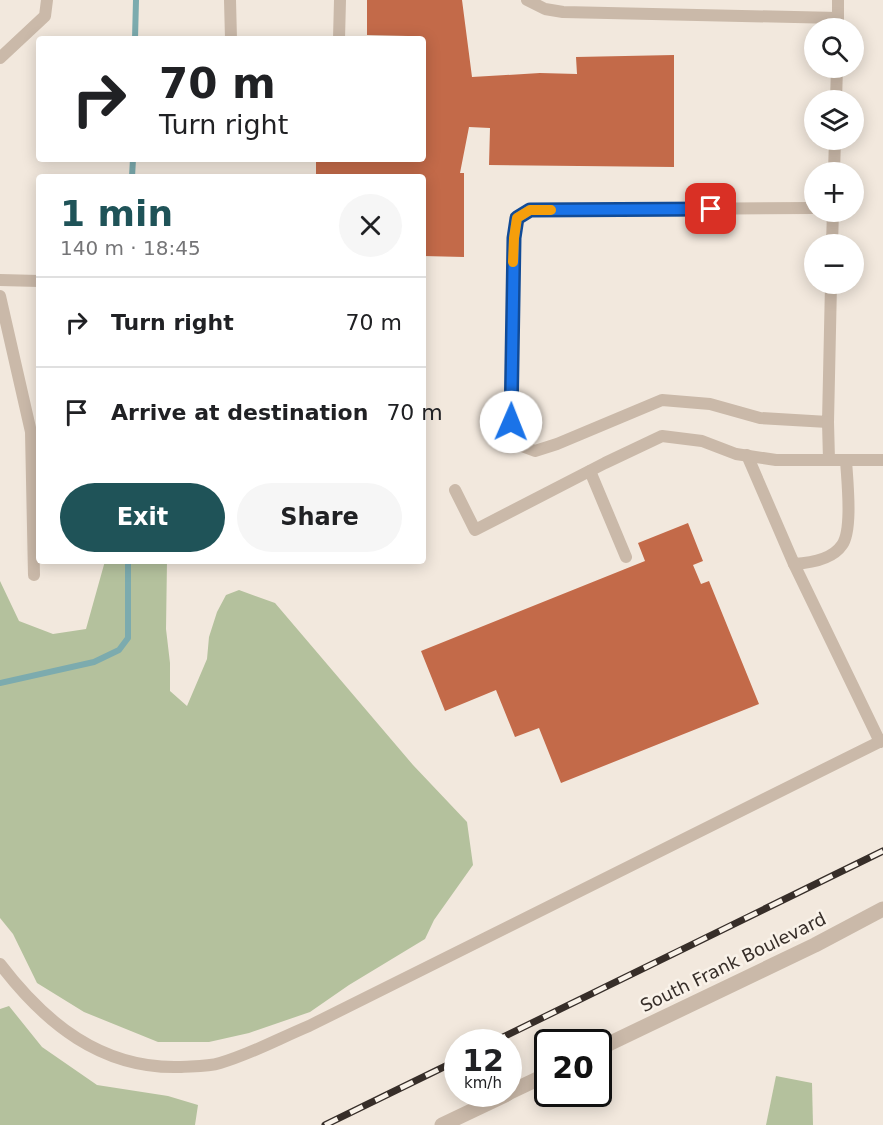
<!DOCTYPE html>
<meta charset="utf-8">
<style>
:root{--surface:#fff;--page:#f6f6f6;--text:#202124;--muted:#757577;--line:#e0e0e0;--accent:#1f5358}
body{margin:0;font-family:"DejaVu Sans",sans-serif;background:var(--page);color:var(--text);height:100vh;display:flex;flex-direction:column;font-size:22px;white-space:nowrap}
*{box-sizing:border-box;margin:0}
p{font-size:20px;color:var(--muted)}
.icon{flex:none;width:33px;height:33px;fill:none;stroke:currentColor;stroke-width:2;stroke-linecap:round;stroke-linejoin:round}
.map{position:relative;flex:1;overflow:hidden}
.sheet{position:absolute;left:36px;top:174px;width:390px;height:390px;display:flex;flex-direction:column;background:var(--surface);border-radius:6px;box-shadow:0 3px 15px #0003}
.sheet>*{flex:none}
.top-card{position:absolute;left:36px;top:36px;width:390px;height:126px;border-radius:6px;box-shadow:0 3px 15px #0003;background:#fff;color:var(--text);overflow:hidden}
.fabs{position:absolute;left:804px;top:18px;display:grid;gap:12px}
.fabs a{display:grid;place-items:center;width:60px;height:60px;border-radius:50%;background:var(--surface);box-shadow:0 3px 15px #0003;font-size:30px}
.speed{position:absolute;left:444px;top:1029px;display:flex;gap:12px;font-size:30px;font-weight:700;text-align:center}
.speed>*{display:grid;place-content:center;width:78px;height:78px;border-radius:50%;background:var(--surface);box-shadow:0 3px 15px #0003;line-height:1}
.speed small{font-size:15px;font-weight:400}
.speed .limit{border:3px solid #111;border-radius:9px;background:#fff;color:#111}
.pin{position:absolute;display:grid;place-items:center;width:51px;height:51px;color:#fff;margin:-26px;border-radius:12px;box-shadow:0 3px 9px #0006}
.me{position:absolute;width:66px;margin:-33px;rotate:1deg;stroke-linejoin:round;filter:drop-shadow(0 0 4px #0008)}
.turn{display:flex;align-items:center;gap:21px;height:126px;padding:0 24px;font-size:27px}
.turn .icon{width:78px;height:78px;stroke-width:2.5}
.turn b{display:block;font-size:42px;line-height:51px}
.round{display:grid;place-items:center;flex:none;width:63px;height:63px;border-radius:32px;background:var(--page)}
.head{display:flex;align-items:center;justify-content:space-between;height:102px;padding:0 24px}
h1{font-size:36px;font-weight:700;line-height:45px;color:var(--accent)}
.cta{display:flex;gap:12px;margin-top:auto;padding:12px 24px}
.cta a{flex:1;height:69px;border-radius:36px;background:var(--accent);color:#fff;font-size:24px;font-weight:700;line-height:69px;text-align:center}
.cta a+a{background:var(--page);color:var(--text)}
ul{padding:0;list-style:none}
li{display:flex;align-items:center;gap:18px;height:90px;padding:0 24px;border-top:2px solid var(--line)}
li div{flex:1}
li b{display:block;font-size:22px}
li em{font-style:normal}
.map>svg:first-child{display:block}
.green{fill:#b4c19d}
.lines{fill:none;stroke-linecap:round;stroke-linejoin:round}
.stream{stroke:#7cabae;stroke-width:6}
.building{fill:#c36a49}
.service{stroke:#cab9a9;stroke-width:12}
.tertiary{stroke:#cab9a9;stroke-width:15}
.rail-casing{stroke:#372e29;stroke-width:7}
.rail{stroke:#f9f2e9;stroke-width:4.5;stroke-dasharray:14;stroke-linecap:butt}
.route-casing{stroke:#114b97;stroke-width:15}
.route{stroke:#1a73e8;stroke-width:10}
.slow{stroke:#f59e0b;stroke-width:10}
.labels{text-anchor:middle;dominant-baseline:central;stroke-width:5;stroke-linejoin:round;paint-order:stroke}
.street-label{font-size:18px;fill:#372e29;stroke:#f9f2e9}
</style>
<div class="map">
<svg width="883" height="1125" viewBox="0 0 883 1125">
<rect width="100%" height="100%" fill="#f2e8dd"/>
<g class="green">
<path d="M105,561H167L166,629L170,663V691L187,706L207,659L209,637L217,612L226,595L239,590L275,603L413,765L467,822L473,865L434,920L425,939L349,985L310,1012L249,1033L209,1042H158L84,1012L37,983L13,934L0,918V581L19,621L53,634L86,629Z"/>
<path d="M9,1006L42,1047L97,1085L168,1096L198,1105L195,1125H0V1009Z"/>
<path d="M776,1076L812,1083L813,1125H766Z"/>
</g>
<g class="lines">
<g class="stream">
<path d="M135,39L136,0"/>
<path d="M132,177L133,159"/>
<path d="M0,683L94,662L119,650L128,638V561"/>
</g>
</g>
<g class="building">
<path d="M367,0H462L472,77L540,73L577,74L576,57L674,55V167L489,165L490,128L469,127L460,173H464V257L423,256V177H316V159H423V39H408V36L367,35Z"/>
<path d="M688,523L703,561L693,565L701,584L709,581L759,704L561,783L539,728L515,737L496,690L445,711L421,651L645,561L638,543Z"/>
</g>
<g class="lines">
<g class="service">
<path d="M230,0L231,39"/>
<path d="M527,0L545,9L563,12L838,18"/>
<path d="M838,28V0"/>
<path d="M339,39L340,0"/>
<path d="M0,58L45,16L47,0"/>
<path d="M836,100L837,68"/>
<path d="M834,172L835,140"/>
<path d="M814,208L530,210L517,218L514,238L511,422L519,445L535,451L557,444L662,400L710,404L760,418L828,422L831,284"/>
<path d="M832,244L833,212"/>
<path d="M0,280L39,281"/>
<path d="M0,296L31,432L34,575"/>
<path d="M828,422L829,460"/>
<path d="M747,455L794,564C810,563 832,560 842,545C853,530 847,479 846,460"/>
<path d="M590,471L626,557"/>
<path d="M455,490L475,530L605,463L662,436L702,441L736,454L776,460H883"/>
<path d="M794,564L880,742"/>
<path d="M0,964C45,1023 101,1069 179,1067C192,1066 207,1067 220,1063C251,1054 280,1038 309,1026L883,740"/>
</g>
<g class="tertiary">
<path d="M598,1049L815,945L883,909"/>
<path d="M508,1093L548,1074"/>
<path d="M442,1125L507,1094"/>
</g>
<g class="rail-casing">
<g id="rail">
<path d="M493,1042L883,851"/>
<path d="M325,1125L458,1060"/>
</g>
</g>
<use href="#rail" class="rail"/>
</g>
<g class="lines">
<g class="route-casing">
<path id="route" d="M511,422L514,238L517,218L530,210L711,209"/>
</g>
<use href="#route" class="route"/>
<path class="slow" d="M513,262L514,238L517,218L530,210H551"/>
</g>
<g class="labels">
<g class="street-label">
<text transform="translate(733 962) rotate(-26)">South Frank Boulevard</text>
</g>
</g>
</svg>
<div class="fabs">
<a><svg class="icon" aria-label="search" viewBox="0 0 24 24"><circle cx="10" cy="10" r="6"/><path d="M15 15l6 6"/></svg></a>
<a><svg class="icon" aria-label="layers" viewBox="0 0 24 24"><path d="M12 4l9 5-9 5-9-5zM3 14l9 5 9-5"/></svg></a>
<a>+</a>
<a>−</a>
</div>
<div class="speed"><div>12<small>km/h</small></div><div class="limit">20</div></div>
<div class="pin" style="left:711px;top:209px;background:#d93025"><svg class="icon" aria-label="arrive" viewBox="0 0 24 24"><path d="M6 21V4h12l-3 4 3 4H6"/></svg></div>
<svg class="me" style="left:511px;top:422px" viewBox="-20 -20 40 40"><circle r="19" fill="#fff"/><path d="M0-13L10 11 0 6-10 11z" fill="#1a73e8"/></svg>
<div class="top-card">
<div class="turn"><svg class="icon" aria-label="right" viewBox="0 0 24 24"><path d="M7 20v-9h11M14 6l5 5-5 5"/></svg><div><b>70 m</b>Turn right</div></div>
</div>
<section class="sheet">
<div class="head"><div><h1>1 min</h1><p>140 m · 18:45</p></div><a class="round"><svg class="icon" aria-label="close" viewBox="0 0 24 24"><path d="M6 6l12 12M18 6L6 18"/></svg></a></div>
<ul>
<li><svg class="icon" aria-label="right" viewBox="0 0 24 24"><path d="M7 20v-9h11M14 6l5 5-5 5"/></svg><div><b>Turn right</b></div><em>70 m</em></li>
<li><svg class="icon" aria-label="arrive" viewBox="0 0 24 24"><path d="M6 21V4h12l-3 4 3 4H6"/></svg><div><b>Arrive at destination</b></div><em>70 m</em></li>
</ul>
<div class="cta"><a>Exit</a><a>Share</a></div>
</section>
</div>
